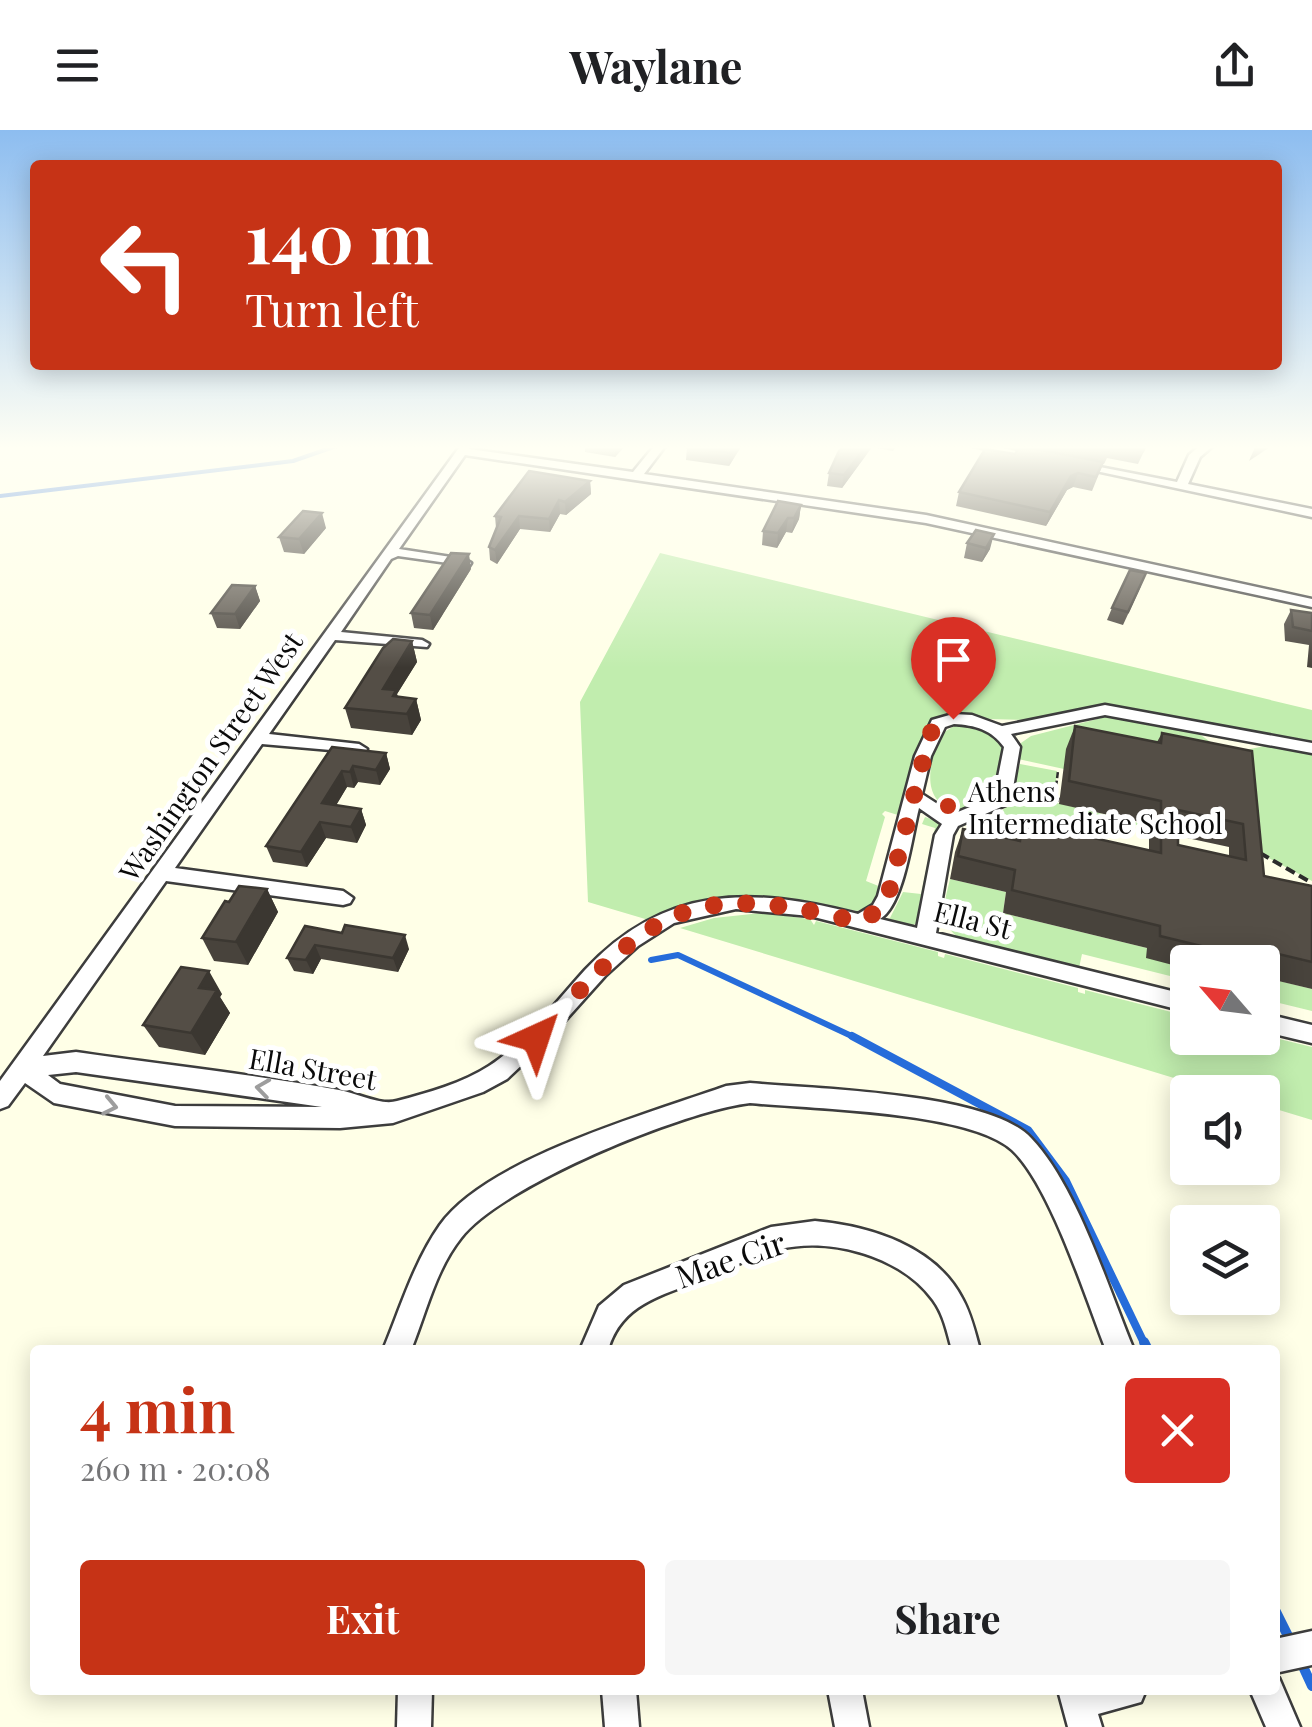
<!DOCTYPE html>
<meta charset="utf-8">
<style>
:root{--surface:#fff;--page:#f6f6f6;--text:#202124;--muted:#757577;--accent:#c63316}
body{margin:0;font-family:"Playfair Display",serif;background:var(--page);color:var(--text);height:100vh;display:flex;flex-direction:column;font-size:38px;white-space:nowrap}
*{box-sizing:border-box;margin:0}
p{font-size:32px;color:var(--muted)}
.icon{flex:none;width:55px;height:55px;fill:none;stroke:currentColor;stroke-width:2;stroke-linecap:round;stroke-linejoin:round}
.map{position:relative;flex:1;overflow:hidden}
.panel{position:absolute;left:30px;top:1215px;width:1250px;height:350px;display:flex;flex-direction:column;background:var(--surface);border-radius:10px;box-shadow:0 5px 25px #0003}
.panel>*{flex:none}
.hud{position:absolute;left:30px;top:30px;width:1252px;height:210px;border-radius:10px;box-shadow:0 5px 25px #0003;background:#c63316;color:#fff;overflow:hidden}
.needle{width:65px;rotate:298deg}
.controls{position:absolute;left:1170px;top:815px;display:grid;gap:20px}
.controls a{display:grid;place-items:center;width:110px;height:110px;border-radius:10px;background:var(--surface);box-shadow:0 5px 25px #0003;font-size:50px}
.pin{position:absolute;display:grid;place-items:center;width:85px;height:85px;color:#fff;margin:-102px -42px;border-radius:50% 50% 50% 0;rotate:-45deg;box-shadow:0 0 10px #0007}
.pin .icon{rotate:45deg}
.me{position:absolute;width:110px;margin:-55px;rotate:42deg;stroke-linejoin:round;filter:drop-shadow(0 0 8px #0008)}
.turn{display:flex;align-items:center;gap:35px;height:210px;padding:0 50px;font-size:45px}
.turn .icon{width:130px;height:130px;stroke-width:2.5}
.turn b{display:block;font-size:70px;line-height:85px}
.round{display:grid;place-items:center;flex:none;width:105px;height:105px;border-radius:10px;background:var(--page)}
.overview{display:flex;align-items:center;justify-content:space-between;height:170px;padding:0 50px}
h1{font-size:60px;font-weight:700;line-height:75px;color:var(--accent)}
.button{display:flex;gap:20px;margin-top:auto;padding:20px 50px}
.button a{flex:1;height:115px;border-radius:10px;background:var(--accent);color:#fff;font-size:40px;font-weight:700;line-height:115px;text-align:center}
.button a+a{background:var(--page);color:var(--text)}
header{display:flex;justify-content:space-between;align-items:center;height:130px;padding:0 50px;background:var(--surface);font-size:45px;font-weight:700}
.map>svg:first-child{display:block}
.green{fill:#c1edae}
.lines{fill:none;stroke-linecap:round;stroke-linejoin:round}
.stream-far3{stroke:#266cda;stroke-width:4}
.stream-far2{stroke:#266cda;stroke-width:6}
.stream-far1{stroke:#266cda;stroke-width:8}
.stream{stroke:#266cda;stroke-width:10}
.minor-casing{stroke:#3d3d3d;stroke-width:5}
.path-far1{stroke:#2c2c2c;stroke-width:2.5;stroke-dasharray:6 2.5;stroke-linecap:butt}
.path{stroke:#2c2c2c;stroke-width:4;stroke-dasharray:10 5;stroke-linecap:butt}
.minor{fill:#fff;fill-rule:evenodd}
.wall{fill:#48433c;fill-rule:evenodd}
.shaded-wall{fill:#3b3731}
.building{fill:#544e46;stroke:#3b3731;stroke-width:2.5;fill-rule:evenodd}
.oneway{stroke:#9d9d9d}
.route{stroke:#c63316;stroke-width:18;stroke-dasharray:0 32.4}
.poi-dot{fill:#c63316;stroke:#fff;stroke-width:4}
.labels{text-anchor:middle;dominant-baseline:central;stroke-width:10;stroke-linejoin:round;paint-order:stroke}
.street-label{font-size:28px;fill:#0a0a0a;stroke:#fff}
.poi-label{font-size:28px;fill:#0a0a0a;stroke:#fff;text-anchor:start}
.near-street-label{font-size:32px;fill:#0a0a0a;stroke:#fff}
</style>
<header><svg class="icon" aria-label="menu" viewBox="0 0 24 24"><path d="M4 6h16M4 12h16M4 18h16"/></svg>Waylane<svg class="icon" aria-label="share" viewBox="0 0 24 24"><path d="M12 15V3M7 8l5-5 5 5M5 13v7h14v-7"/></svg></header>
<div class="map">
<svg width="1312" height="1597" viewBox="0 0 1312 1597">
<rect width="100%" height="100%" fill="#ffffe7"/>
<g class="green">
<path d="M660,423L1312,580V613L1113,578L1032,590L945,588L901,686L885,681L882,684L885,687L866,751L881,757L873,775L857,781L781,767H735L708,771L652,791L588,772L580,572Z"/>
<path d="M1109,586L1195,601L1219,618L1064,639L1018,629L1021,613L1031,606Z"/>
<path d="M959,593L981,596L1003,610L993,670L958,684C919,669 930,638 938,606Z"/>
<path d="M1265,616L1312,623V751L1244,715L1236,631L1245,620Z"/>
<path d="M1020,634L1057,641L1054,672L1143,694L1081,704L996,685L1009,675Z"/>
<path d="M925,687L940,692L941,697L918,792L910,797L889,790L903,762L921,764L935,698L922,694Z"/>
<path d="M950,749L1006,762L1003,783L1147,818L1179,836L1182,842L1174,847L1082,824L1079,838L963,810C936,795 944,775 950,749Z"/>
<path d="M761,783L810,789L814,795L816,791L938,822V826L944,828L945,824L1078,858V862L1085,864V860L1187,886L1188,908L1263,905L1312,917V990L1263,975L1262,962H1220L680,798L714,788Z"/>
<path d="M1263,847L1312,859V881L1263,869Z"/>
</g>
<g class="lines">
<path class="stream-far3" d="M0,366L293,331L339,315"/>
<path class="stream-far2" d="M651,830L678,825L858,909"/>
<path class="stream-far1" d="M852,906L1028,1000L1066,1051L1145,1215"/>
<g class="stream">
<path d="M1144,1212L1148,1220"/>
<path d="M1275,1480L1290,1510"/>
<path d="M1300,1530L1312,1556"/>
</g>
<g class="minor-casing">
<g id="minor">
<path d="M461,315H471L469,319L633,342L655,315H666L644,344L926,385L1312,469V477L926,393L465,325L399,419L464,429L471,433L469,436L398,426L391,429L341,502L422,510L429,514L427,517L335,510L269,604L359,614L367,619L365,623L262,614L175,738L343,761L353,768L350,773L343,775L166,751L43,926L76,922C163,935 252,944 339,960C357,963 381,976 397,971C427,963 463,953 489,936C526,912 556,872 585,840C665,754 752,757 858,784L873,775L878,766L915,626L932,590L953,584L972,585L1002,596L1105,575L1312,613V623L1105,585L1011,604L1020,617L1011,670L1008,674L958,696L953,705L936,803L1188,865V882L810,786L736,779L674,793L638,816L605,846L544,914L507,949L483,962L393,993L340,998L175,996L54,973L25,953L8,976L0,979V951ZM954,594C975,595 992,600 1004,617L994,667L953,684L922,664L931,626L945,597ZM919,678L942,694L935,705L917,798L880,789C904,775 912,705 919,678ZM76,942L322,977L175,976L60,954L48,945Z"/>
<path d="M969,315H990L1047,328L1041,331Z"/>
<path d="M1201,315H1214L1200,327L1188,354L1312,379V387L1068,335L1074,332L1177,352L1189,325Z"/>
<path d="M1262,883L1312,895V913L1262,901Z"/>
<path d="M750,953C814,959 988,962 1031,1008C1077,1056 1108,1158 1134,1220H1106C1086,1169 1050,1055 1012,1020C969,981 810,979 750,973C683,981 502,1055 461,1108C436,1139 426,1183 411,1220H383C400,1179 414,1132 440,1095C486,1029 650,983 726,956Z"/>
<path d="M815,1091C870,1096 935,1116 962,1168C971,1184 975,1202 980,1220H952C947,1202 944,1185 933,1170C901,1126 831,1107 780,1119C752,1126 727,1140 701,1150C661,1166 621,1174 608,1220H580L599,1176L624,1155L771,1097Z"/>
<path d="M1312,1501V1535L1275,1543V1509Z"/>
<path d="M1275,1546L1279,1548L1300,1597H1266L1250,1560H1275Z"/>
<path d="M398,1560H432L431,1597H397Z"/>
<path d="M602,1560H636L639,1597H605Z"/>
<path d="M828,1560H862L869,1597H835Z"/>
<path d="M1058,1560H1146L1141,1572L1098,1584L1102,1597H1068Z"/>
</g>
</g>
<path class="path-far1" d="M1055,665L1058,641"/>
<g class="path">
<path d="M1056,663L1055,668L1060,670"/>
<path d="M1002,687L1027,693"/>
<path d="M1080,705L1149,697"/>
<path d="M1260,723L1312,753"/>
</g>
<use href="#minor" class="minor"/>
</g>
<g class="wall">
<path d="M517,315H536L534,318L518,316Z"/>
<path d="M585,315H626L615,327L585,322Z"/>
<path d="M688,315H742L729,336L686,330L687,317Z"/>
<path d="M845,315H898L893,321L872,317L842,358L827,356L829,343Z"/>
<path d="M1025,315H1147L1138,334L1107,328L1104,334H1103L1092,361L1073,357L1067,360L1046,396L956,376L959,362L1015,324Z"/>
<path d="M590,351L591,364L566,385L560,384L550,402L520,399L497,434L490,430L489,417L496,398L495,386Z"/>
<path d="M801,375L799,389L792,403L786,402L777,418L762,415L763,401Z"/>
<path d="M326,398L304,424L284,422L279,407Z"/>
<path d="M967,413L990,419L982,432L964,428Z"/>
<path d="M471,439L433,500L414,498L411,483Z"/>
<path d="M255,456L260,471L240,499L217,498L211,483Z"/>
<path d="M1141,456L1123,495L1107,490L1112,478Z"/>
<path d="M1291,480L1312,483V538L1307,537L1309,515L1285,511L1284,494Z"/>
<path d="M412,511L417,532L397,564L398,567L416,569L421,590L412,605L351,598L345,578Z"/>
<path d="M1075,596L1157,612L1162,603L1252,621L1264,746L1312,756V859L1262,847V832H1188V839L1146,828L1147,818L1003,783L1006,762L950,749L955,722L963,699L1015,710L1022,692L1149,720V694L1059,674L1066,619ZM1178,706L1229,717V726L1178,715Z"/>
<path d="M332,617L386,623L390,639L380,655L358,652L354,658L347,657L336,675L361,679L366,695L357,713L326,708L307,737L273,732L266,716Z"/>
<path d="M267,759L278,782L248,835L214,831L202,808L229,772Z"/>
<path d="M305,796L409,819L398,842L321,829L313,844L294,841L287,828Z"/>
<path d="M222,864L220,867L230,883L205,925L159,917L143,895Z"/>
</g>
<g class="shaded-wall">
<path d="M615,315H626L615,327Z"/>
<path d="M735,315H742L729,336L730,323Z"/>
<path d="M867,315H873L872,317L842,358L844,345Z"/>
<path d="M1259,315H1273L1249,331L1255,317Z"/>
<path d="M1078,343L1073,357L1067,360L1046,396L1050,382L1071,346Z"/>
<path d="M590,351L591,364L566,385L565,372Z"/>
<path d="M559,370L560,384L550,402L549,389Z"/>
<path d="M801,375L799,389L792,403L794,388Z"/>
<path d="M322,383L326,398L304,424L299,409Z"/>
<path d="M519,386L520,399L497,434L495,420Z"/>
<path d="M788,388L786,402L777,418L778,403Z"/>
<path d="M994,404L990,419L982,432L986,418Z"/>
<path d="M469,424L471,439L433,500L430,485Z"/>
<path d="M255,456L260,471L240,499L235,484Z"/>
<path d="M412,511L417,532L397,564L401,581L383,559Z"/>
<path d="M416,569L421,590L412,605L407,584Z"/>
<path d="M386,623L390,639L380,655L376,640Z"/>
<path d="M353,636L358,652L354,658L350,642Z"/>
<path d="M342,641L347,657L328,689L322,673Z"/>
<path d="M361,679L366,695L357,713L351,697Z"/>
<path d="M320,692L326,708L307,737L301,722Z"/>
<path d="M267,759L278,782L248,835L236,812Z"/>
<path d="M405,805L409,819L398,842L393,828Z"/>
<path d="M315,815L321,829L313,844L306,830Z"/>
<path d="M209,841L222,864L220,867L230,883L205,925L191,903L199,858Z"/>
</g>
<g class="building">
<path d="M688,315H735L730,323L687,317Z"/>
<path d="M845,315H867L844,345L829,343L839,321Z"/>
<path d="M1076,315H1146L1143,321L1111,315L1109,321Z"/>
<path d="M1021,316L1103,332L1096,347L1078,343L1071,346L1050,382L959,362L985,319L1015,324Z"/>
<path d="M529,341L590,351L565,372L559,370L549,389L519,386L495,420L489,417L501,387L495,386Z"/>
<path d="M778,371L801,375L794,388H788L778,403L763,401Z"/>
<path d="M303,381L322,383L299,409L279,407Z"/>
<path d="M976,400L994,404L986,418L967,413Z"/>
<path d="M451,423L469,424L430,485L411,483Z"/>
<path d="M1130,440L1146,443L1128,482L1112,478Z"/>
<path d="M232,455L255,456L235,484L211,483Z"/>
<path d="M1291,480L1312,483V501L1293,497Z"/>
<path d="M393,509L412,511L383,559L396,560L393,566L416,569L407,584L345,578L383,518Z"/>
<path d="M1075,596L1161,613L1162,603L1252,621L1264,746L1312,756V832L1270,822L1271,833L1160,806V796L1012,760L1015,740L958,726L963,699L1020,711L1022,692L1161,723V671L1069,651ZM1178,680L1243,694L1246,730L1178,715Z"/>
<path d="M332,617L386,623L376,640L353,636L350,642L342,641L322,673L361,679L351,697L320,692L301,722L266,716Z"/>
<path d="M239,756L267,759L236,812L202,808L225,771L229,772Z"/>
<path d="M345,795L405,805L393,828L315,815L306,830L287,828L305,796L342,803Z"/>
<path d="M181,837L209,841L199,858L217,860L191,903L143,895Z"/>
</g>
<defs><path id="oneway-chevron" d="M-2-3.5L2.5 0L-2 3.5" fill="none" stroke-width="1.6" stroke-linecap="round" stroke-linejoin="round" transform="scale(2.5)"/></defs>
<g class="oneway">
<use href="#oneway-chevron" transform="translate(263 958) rotate(-172)"/>
<use href="#oneway-chevron" transform="translate(110 976) rotate(12)"/>
</g>
<linearGradient id="sky" x2="0" y2="1"><stop stop-color="#8dbdf0"/><stop offset="0.59" stop-color="#fffff4"/><stop offset="1" stop-color="#fffff4" stop-opacity="0"/></linearGradient>
<rect width="1312" height="538" fill="url(#sky)"/>
<g class="lines">
<path class="route" d="M536,908C649,783 685,747 858,792L880,780L888,766L930,604L938,594L953,589"/>
</g>
<circle class="poi-dot" cx="948" cy="676" r="10"/>
<g class="labels">
<g class="street-label">
<text transform="translate(210 626) rotate(-55)">Washington Street West</text>
<text transform="translate(973 789) rotate(14)">Ella St</text>
<text transform="translate(313 938) rotate(10)">Ella Street</text>
</g>
<g class="poi-label">
<text x="968" y="660">Athens<tspan x="968" dy="32">Intermediate School</tspan></text>
</g>
<g class="near-street-label">
<text transform="translate(730 1128) rotate(-19)">Mae Cir</text>
</g>
</g>
</svg>
<div class="controls">
<a><svg class="needle" viewBox="-14 -14 28 28"><path d="M0-13l5 13h-10z" fill="#e53935"/><path d="M0 13l5-13h-10z" fill="#757577"/></svg></a>
<a><svg class="icon" aria-label="sound" viewBox="0 0 24 24"><path d="M4 9h4l5-4v14l-5-4H4zM17 9q2 3 0 6"/></svg></a>
<a><svg class="icon" aria-label="layers" viewBox="0 0 24 24"><path d="M12 4l9 5-9 5-9-5zM3 14l9 5 9-5"/></svg></a>
</div>
<div class="pin" style="left:953px;top:589px;background:#d93025"><svg class="icon" aria-label="arrive" viewBox="0 0 24 24"><path d="M6 21V4h12l-3 4 3 4H6"/></svg></div>
<svg class="me" style="left:536px;top:908px" viewBox="-20 -20 40 40"><path d="M0-17L14 15 0 8-14 15z" fill="#c63316" stroke="#fff" stroke-width="4"/></svg>
<div class="hud">
<div class="turn"><svg class="icon" aria-label="left" viewBox="0 0 24 24"><path d="M17 20v-9H6M10 6l-5 5 5 5"/></svg><div><b>140 m</b>Turn left</div></div>
</div>
<section class="panel">
<div class="overview"><div><h1>4 min</h1><p>260 m · 20:08</p></div><a class="round" style="background:#d93025;color:#fff"><svg class="icon" aria-label="close" viewBox="0 0 24 24"><path d="M6 6l12 12M18 6L6 18"/></svg></a></div>
<div class="button"><a>Exit</a><a>Share</a></div>
</section>
</div>
